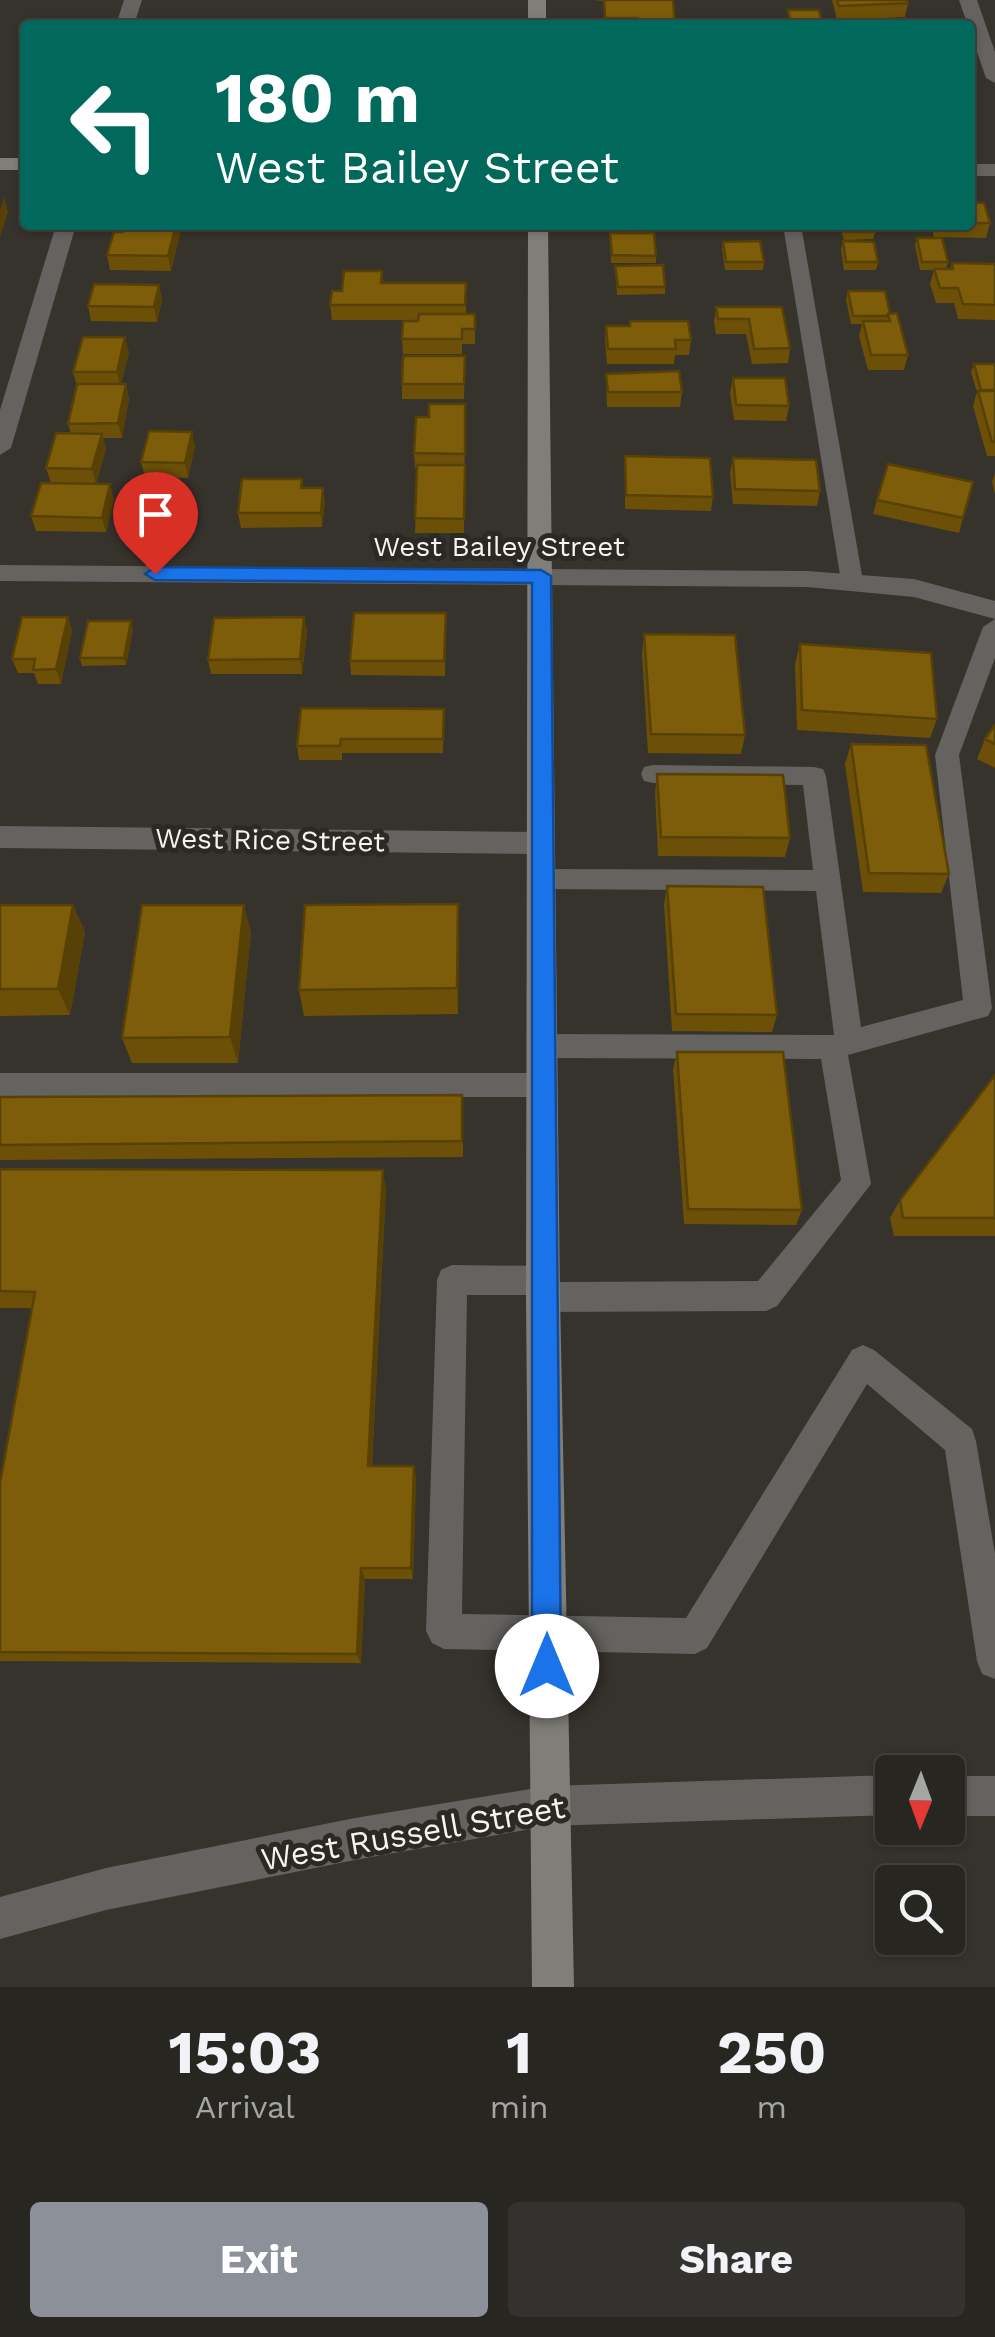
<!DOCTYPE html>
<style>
:root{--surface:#282621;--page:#34322e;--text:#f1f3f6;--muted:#a5a5a5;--line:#44433f;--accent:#8c9099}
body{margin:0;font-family:"Work Sans",sans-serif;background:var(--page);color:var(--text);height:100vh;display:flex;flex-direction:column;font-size:38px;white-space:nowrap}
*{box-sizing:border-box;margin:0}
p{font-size:32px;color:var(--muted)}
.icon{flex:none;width:55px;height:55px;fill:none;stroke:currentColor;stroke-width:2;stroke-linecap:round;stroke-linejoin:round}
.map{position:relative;height:1987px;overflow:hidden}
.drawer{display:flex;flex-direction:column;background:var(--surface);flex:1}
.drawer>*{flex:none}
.hud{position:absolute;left:20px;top:20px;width:955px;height:210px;border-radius:10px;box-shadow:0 2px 8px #0004,0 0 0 2px var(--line);background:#00695c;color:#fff;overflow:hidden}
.needle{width:65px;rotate:181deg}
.tools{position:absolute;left:875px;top:1755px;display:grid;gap:20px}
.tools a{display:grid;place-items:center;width:90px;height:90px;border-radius:10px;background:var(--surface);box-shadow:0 2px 8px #0004,0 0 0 2px var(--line);font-size:50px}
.pin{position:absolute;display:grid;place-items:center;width:85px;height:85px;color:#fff;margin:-102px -42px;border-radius:50% 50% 50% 0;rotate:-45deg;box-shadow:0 0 10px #0007}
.pin .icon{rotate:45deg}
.me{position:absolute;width:110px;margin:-55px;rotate:0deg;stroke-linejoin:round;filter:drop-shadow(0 0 8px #0008)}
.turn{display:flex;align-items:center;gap:35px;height:210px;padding:0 30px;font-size:45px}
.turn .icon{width:130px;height:130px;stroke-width:2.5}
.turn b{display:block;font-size:70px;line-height:85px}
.eta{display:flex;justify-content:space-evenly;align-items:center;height:170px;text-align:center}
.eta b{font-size:60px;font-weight:700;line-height:70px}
.cta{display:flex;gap:20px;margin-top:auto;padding:20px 30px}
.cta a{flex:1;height:115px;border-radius:10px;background:var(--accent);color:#fff;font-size:40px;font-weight:700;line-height:115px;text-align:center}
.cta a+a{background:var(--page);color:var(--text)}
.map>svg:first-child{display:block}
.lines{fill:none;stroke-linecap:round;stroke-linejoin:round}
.lane{fill:#656360;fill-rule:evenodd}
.street{fill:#656360;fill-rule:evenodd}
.secondary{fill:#807e79;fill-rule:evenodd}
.wall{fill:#6c5008}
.shaded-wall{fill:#584106}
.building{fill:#7d5d09;stroke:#584106;stroke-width:2.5}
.route{fill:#1a73e8;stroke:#114b97;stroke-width:2.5}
.labels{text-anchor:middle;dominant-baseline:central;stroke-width:10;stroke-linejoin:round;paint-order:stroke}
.street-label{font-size:28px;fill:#f6f4f0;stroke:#2b2923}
.near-street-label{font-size:32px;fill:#f6f4f0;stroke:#2b2923}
</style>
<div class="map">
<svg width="995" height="1987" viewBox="0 0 995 1987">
<rect width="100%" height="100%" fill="#36322c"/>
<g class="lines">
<g class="lane">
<path d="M783,225H801L863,581L852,589L841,581Z"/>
<path d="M995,619V658L959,755L992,1008L988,1016L848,1055L871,1184L777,1306L766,1311L543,1312L532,1307L528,1295H467L462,1614L686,1618L852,1350L863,1345L874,1350L972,1429L976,1441L995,1554V1679L982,1674L977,1661L945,1450L867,1384L707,1648L695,1654L444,1649L432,1643L426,1631L437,1280L441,1270L452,1265L543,1266L554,1271L558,1282L758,1281L841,1180L821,1059L541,1058L531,1055L527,1046L531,1037L541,1034L834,1035L816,891L540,889L531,886L527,879L531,872L540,869L813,870L803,785L653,783L644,781L641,774L644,767L653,765L814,767L823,769L826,776L861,1027L963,1000L935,755L983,627Z"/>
<path d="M0,1073H542L552,1076L556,1085L552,1094L542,1097H0Z"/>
</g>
<g class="street">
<path d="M124,0H142L134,25H116Z"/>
<path d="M959,0H977L995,52V83L986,78Z"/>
<rect x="970" y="164" width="25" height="12"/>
<path d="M56,225H76L11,448L0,455V410Z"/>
<path d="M0,565L807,571L914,579L995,601V619L914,597L807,587L0,581Z"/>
<path d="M0,826L540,832L550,835L554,843L550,851L540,854L0,848Z"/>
<path d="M892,1775V1815L548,1826L355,1860L106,1910L0,1939V1897L106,1868L355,1818L548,1786Z"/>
<rect x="948" y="1776" width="47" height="40"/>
</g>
<g class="secondary">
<rect x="528" y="0" width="18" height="25"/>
<rect x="0" y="158" width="25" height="12"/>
<path d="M528,225H548L560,1297L574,1987H532L526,1297Z"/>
</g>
</g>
<g class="wall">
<path d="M592,0H673L675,25H604V1Z"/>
<path d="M832,0H907L908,3L905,17L837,20Z"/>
<path d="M970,202L990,223L986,238L934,237L931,225H970Z"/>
<path d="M125,225H219L179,226L180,234L171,271L110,270L107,255L123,232Z"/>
<path d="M612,225H659V227Z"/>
<path d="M840,225H873L875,232L873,239L844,240Z"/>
<path d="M610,233L656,256V263H611Z"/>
<path d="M917,238L948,262L946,269H950L952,263L995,264V320L958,319L954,303H936L930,284L934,270H920L915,245Z"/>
<path d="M843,241L878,262L876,270H844L841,249Z"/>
<path d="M723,242L764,262L763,270H725L722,249Z"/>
<path d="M615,266L665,287V294L617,295Z"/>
<path d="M382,271L383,283H466V314H475V344H462V354H403L402,339L418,320H332L330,305L342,291Z"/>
<path d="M159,285L162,300L157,322L91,321L88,306Z"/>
<path d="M848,291L890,314L908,355L904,370H868L859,336L862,324H851L846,299Z"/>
<path d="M716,307H782L790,348L788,363L752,364L746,334H716L714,322Z"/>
<path d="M606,326L691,340L689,355H675L674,364H607L605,341Z"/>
<path d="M129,352L121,384H126L129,399L122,438H103L106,449L96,484L51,483L46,468L71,433L68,424L77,386L73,372Z"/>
<path d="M465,356L464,399H402V384Z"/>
<path d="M974,364H995V456H987L973,406L977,392L971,372Z"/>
<path d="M606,374L682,392L680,407H607Z"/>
<path d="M733,378L789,406L786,421L734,420L730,393Z"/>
<path d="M465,404L464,533H415L417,468H415L414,453L429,417Z"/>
<path d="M195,446L188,478L145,477L141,462Z"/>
<path d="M625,456L713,497L711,511L625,509Z"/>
<path d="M733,458L820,491L817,506L733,504L730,473Z"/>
<path d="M995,473V495L992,482Z"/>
<path d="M302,479L303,488L325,502L322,527L241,528L238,513Z"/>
<path d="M114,499L106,532L36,531L31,516Z"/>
<path d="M877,500L963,518L959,533L873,514Z"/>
<path d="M446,613L445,676L351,675L350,661Z"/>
<path d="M68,617L72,631L61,684H38L34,673H18L12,659Z"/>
<path d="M304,617L307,632L302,674H211L208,660Z"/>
<path d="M133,629L126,665L82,666L80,658Z"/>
<path d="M644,634L745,735L741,754L648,753L642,654Z"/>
<path d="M800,644L937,719L930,738L797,730L795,664Z"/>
<path d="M444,723L443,753H342V760H299L297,746Z"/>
<path d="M995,725V768L977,759L985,739Z"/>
<path d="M851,744L949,874L941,893L863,892L845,764Z"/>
<path d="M657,774L790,838L785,857L658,856L655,793Z"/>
<path d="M667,886L777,1015L772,1032L672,1031L664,904Z"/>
<path d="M458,904V1014L304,1016L299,990Z"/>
<path d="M0,905H73L85,932L70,1015L0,1016Z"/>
<path d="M251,932L238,1063H132L122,1038Z"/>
<path d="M677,1052L802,1210L796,1225L684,1224L673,1069Z"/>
<path d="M995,1075V1236H894L890,1218L900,1200Z"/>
<path d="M0,1097L463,1111V1157L0,1160Z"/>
<path d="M0,1169L386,1189L372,1466H414L416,1479L413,1579H365L361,1663L0,1661V1483L32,1308H0Z"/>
</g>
<g class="shaded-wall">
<path d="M4,197L8,212L0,237V210Z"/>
<path d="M176,225H179L180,234L171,271L168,256Z"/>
<path d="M159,285L162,300L157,322L154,307Z"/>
<path d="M125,337L129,352L120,387L117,372Z"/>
<path d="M126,384L129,399L122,438L118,423Z"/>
<path d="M192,432L195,446L188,478L185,463Z"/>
<path d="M102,434L106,449L96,484L92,469Z"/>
<path d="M110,484L114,499L106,532L102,518Z"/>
<path d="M323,488L325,502L322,527L321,513Z"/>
<path d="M68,617L72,631L61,684L56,669Z"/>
<path d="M304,617L307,632L302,674L300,659Z"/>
<path d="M131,621L133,629L126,665L124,658Z"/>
<path d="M458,904L459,932L458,1014L457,988Z"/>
<path d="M73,905L85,932L70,1015L58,989Z"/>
<path d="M244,905L251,932L238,1063L230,1037Z"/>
<path d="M383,1170L386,1189L371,1479L368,1466Z"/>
<path d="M414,1466L416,1479L413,1579L411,1568Z"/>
<path d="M361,1568L365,1579L361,1663L357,1654Z"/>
</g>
<g class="building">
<path d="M604,0H673L675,25H638V18H605Z"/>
<path d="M837,0H907L908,3L839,6Z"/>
<path d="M788,10H819L822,25H791Z"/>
<path d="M970,202L984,203L990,223H970Z"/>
<path d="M125,225H176L168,256L107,255L114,232H123Z"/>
<path d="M844,225H873L875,232H845Z"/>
<path d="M610,233H654L656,256L612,255Z"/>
<path d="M917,238H942L948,262H922Z"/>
<path d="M760,241L764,262H726L723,242Z"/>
<path d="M843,241L874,242L878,262H846Z"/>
<path d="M952,263L995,264V305L963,304L958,288H940L934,269H953Z"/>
<path d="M663,265L665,287H618L615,266Z"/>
<path d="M344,271H382L381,283H466L465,305H330L332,291H342Z"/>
<path d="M94,284L159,285L154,307L88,306Z"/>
<path d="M848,291H885L890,314H888L887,316H853Z"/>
<path d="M716,307H782L790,348L754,349L749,319H718Z"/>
<path d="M897,313L908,355H871L863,321H890L888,314Z"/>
<path d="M419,314H475V329H462V339H402L403,321H418Z"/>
<path d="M630,321H688L691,340H675L676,349H608L606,326H630Z"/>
<path d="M83,337H125L117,372H73Z"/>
<path d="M403,356H465L464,384H402Z"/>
<path d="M974,364H995V390H981Z"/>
<path d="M679,371L682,392H608L606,374Z"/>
<path d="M733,378H785L789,406L736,405Z"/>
<path d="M77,384H126L118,423L68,424Z"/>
<path d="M978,391H995V442H992Z"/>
<path d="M429,404H465V454L414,453L416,417H429Z"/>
<path d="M149,431L192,432L185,463L141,462Z"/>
<path d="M56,433L102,434L92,469L46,468Z"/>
<path d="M625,456L710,458L713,497L626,495Z"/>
<path d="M733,458L816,460L820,491L735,489Z"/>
<path d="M888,464L973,482L963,518L877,500Z"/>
<path d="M417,465H465L464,519L415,518Z"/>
<path d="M242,479H302L301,488H323L321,513H238Z"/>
<path d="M41,483L110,484L102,518L31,516Z"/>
<path d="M354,613H446L444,661H350Z"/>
<path d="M22,617H68L56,669L33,670L35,659H12Z"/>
<path d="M304,617L300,659L208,660L214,618Z"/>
<path d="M88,621H131L124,658H80Z"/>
<path d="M644,634L735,635L745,735L651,734Z"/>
<path d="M800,644L931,653L937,719L802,710Z"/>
<path d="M301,708L444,709L443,739H341L340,746H297Z"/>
<path d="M995,725V744L985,739Z"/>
<path d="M851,744L926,745L949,874L869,873Z"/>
<path d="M657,774L783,775L790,838L661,837Z"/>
<path d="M667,886L763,887L777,1015L676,1014Z"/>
<path d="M458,904L457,988L299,990L305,905Z"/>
<path d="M0,905H73L58,989H0Z"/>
<path d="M142,905H244L230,1037L122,1038Z"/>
<path d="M677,1052H783L802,1210L688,1209Z"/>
<path d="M995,1075V1218H903L900,1200Z"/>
<path d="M462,1095V1141L0,1145V1097Z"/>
<path d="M0,1169L383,1170L368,1466H414L411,1568H361L357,1654L0,1652V1483L35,1292L0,1291Z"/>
</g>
<path class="route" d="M155,567L541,570L551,576L561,1666L557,1677L547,1681L536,1677L532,1666V583L155,580L145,574Z"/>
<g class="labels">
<g class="street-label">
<text x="499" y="546">West Bailey Street</text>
<text transform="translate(270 840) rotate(1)">West Rice Street</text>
</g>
<g class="near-street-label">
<text transform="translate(413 1833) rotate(-10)">West Russell Street</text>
</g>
</g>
</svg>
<div class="tools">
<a><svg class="needle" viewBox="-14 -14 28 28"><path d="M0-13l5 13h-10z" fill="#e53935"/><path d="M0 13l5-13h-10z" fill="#a5a5a5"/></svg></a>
<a><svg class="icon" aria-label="search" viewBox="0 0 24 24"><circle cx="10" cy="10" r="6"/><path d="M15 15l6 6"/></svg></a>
</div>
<div class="pin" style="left:155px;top:574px;background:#d93025"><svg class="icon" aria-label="arrive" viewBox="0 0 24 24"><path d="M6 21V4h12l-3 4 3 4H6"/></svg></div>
<svg class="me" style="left:547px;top:1666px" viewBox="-20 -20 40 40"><circle r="19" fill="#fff"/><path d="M0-13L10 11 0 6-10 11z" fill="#1a73e8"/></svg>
<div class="hud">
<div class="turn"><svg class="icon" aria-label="left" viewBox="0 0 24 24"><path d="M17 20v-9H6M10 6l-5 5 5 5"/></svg><div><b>180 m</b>West Bailey Street</div></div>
</div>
</div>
<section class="drawer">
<div class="eta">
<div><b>15:03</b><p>Arrival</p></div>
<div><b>1</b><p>min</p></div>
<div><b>250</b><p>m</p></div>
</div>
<div class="cta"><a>Exit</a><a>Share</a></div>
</section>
